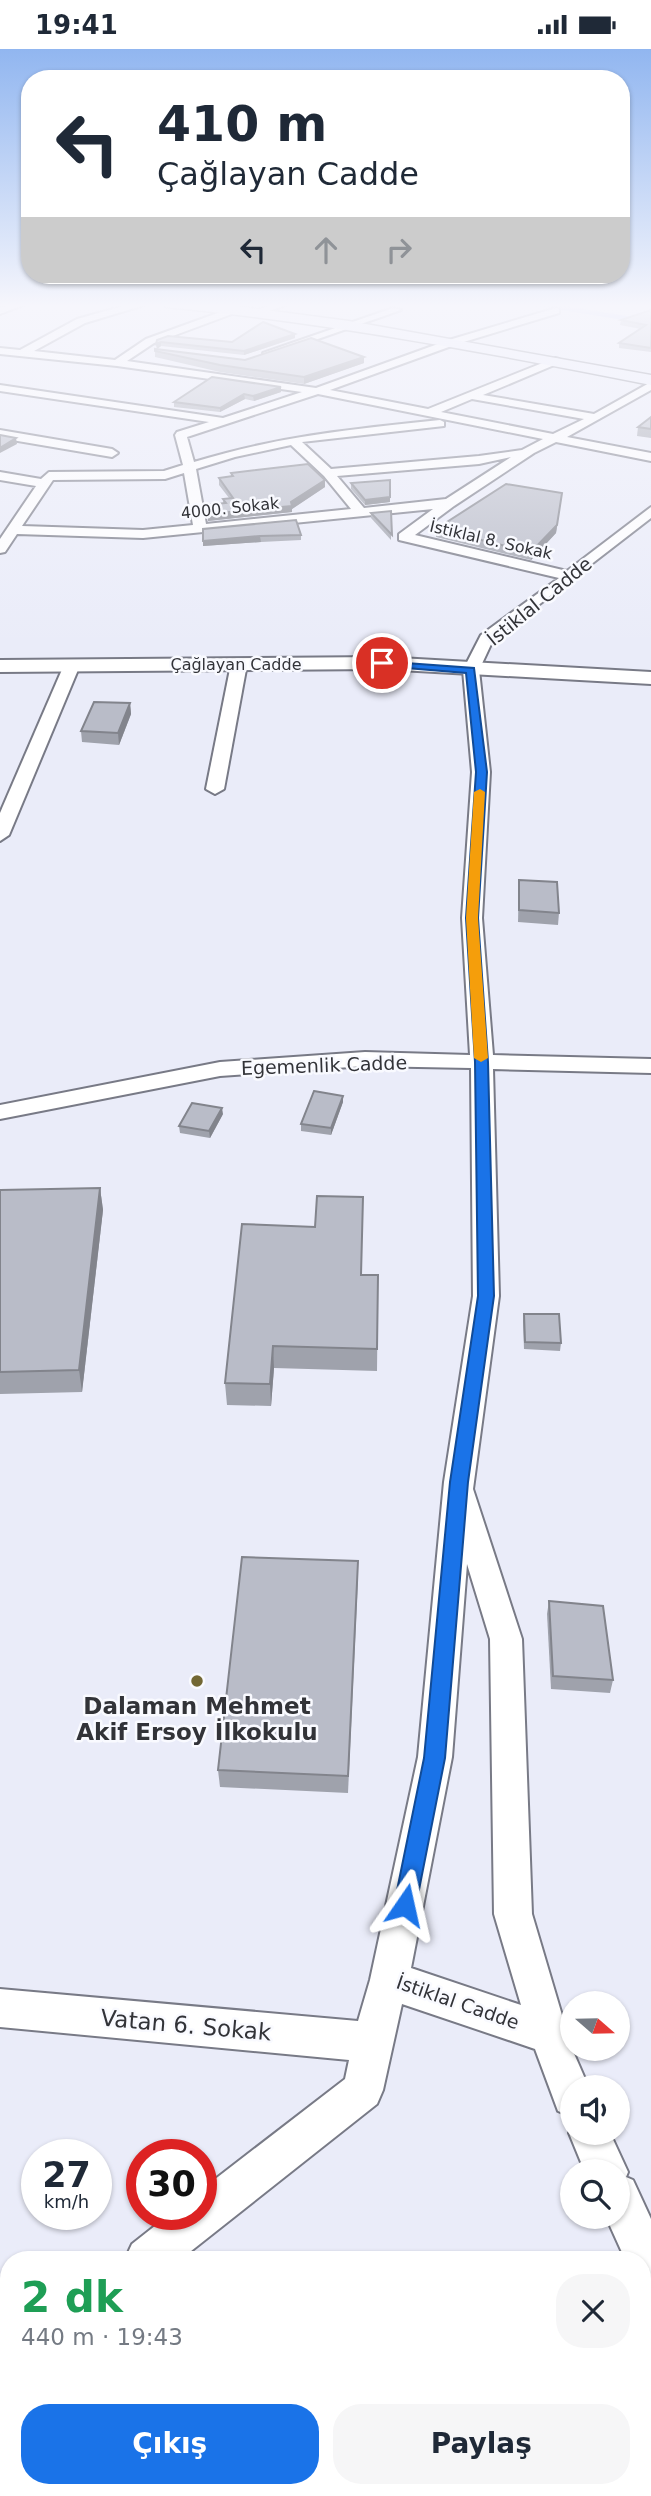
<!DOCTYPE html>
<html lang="tr">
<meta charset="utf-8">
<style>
:root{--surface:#fff;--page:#f6f6f7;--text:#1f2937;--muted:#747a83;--accent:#1a73e8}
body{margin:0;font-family:"DejaVu Sans",sans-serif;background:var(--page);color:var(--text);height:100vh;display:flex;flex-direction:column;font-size:26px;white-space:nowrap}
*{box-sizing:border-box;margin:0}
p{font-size:23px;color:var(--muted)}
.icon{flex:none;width:38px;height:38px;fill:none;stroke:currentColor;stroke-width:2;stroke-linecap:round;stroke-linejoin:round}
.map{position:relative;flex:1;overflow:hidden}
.side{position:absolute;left:0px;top:2202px;width:651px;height:247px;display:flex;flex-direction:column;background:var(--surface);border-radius:28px 28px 0 0;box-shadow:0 2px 5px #0004}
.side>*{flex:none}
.guide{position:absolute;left:21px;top:21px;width:609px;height:214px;border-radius:28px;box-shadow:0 2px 5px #0004;background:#fff;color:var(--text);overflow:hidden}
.needle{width:46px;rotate:110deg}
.tools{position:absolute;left:560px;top:1942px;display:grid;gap:14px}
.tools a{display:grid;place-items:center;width:70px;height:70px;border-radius:50%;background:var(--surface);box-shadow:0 2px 5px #0004;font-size:35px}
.speed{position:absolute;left:21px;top:2090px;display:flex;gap:14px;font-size:35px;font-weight:700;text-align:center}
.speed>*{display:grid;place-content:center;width:91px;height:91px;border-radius:50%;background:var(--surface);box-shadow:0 2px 5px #0004;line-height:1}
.speed small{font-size:18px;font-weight:400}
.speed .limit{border:10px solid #d22;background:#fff;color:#111}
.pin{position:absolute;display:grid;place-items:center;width:60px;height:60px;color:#fff;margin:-30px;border:4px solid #fff;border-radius:50%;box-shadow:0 2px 7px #0007}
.me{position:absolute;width:77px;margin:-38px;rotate:11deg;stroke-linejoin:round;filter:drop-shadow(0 0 5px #0008)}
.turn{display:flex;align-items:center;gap:24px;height:147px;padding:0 21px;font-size:32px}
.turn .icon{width:91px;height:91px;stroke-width:2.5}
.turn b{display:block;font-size:49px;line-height:60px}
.lanes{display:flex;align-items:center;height:66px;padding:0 21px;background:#0003;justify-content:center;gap:35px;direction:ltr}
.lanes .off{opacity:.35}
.round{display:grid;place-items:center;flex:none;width:74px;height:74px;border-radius:28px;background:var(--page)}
.headline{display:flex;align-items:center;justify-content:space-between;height:119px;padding:0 21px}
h1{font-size:42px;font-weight:700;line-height:52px;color:#1e9e55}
.action{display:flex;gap:14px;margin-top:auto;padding:14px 21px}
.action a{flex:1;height:80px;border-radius:28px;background:var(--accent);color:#fff;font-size:28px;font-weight:700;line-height:80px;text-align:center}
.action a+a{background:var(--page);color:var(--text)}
.status{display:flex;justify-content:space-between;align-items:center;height:49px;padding:0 35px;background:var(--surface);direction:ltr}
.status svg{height:19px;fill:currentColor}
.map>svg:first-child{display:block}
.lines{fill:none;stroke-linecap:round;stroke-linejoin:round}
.stream{stroke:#aeb8fd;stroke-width:4.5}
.minor-casing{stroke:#787a86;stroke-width:4}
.tertiary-casing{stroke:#787a86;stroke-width:4}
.secondary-casing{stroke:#787a86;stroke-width:3}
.minor{fill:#fff;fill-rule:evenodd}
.tertiary{fill:#fff;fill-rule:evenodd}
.secondary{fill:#edeffd;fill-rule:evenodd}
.wall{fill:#9fa2ac}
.shaded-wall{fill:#82848c}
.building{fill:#b9bcc8;stroke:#82848c;stroke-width:2}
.route{fill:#1a73e8;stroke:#114b97;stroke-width:2}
.slow{fill:#f59e0b}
.poi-dot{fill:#726734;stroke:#f9faff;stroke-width:2.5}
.labels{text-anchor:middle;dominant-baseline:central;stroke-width:5;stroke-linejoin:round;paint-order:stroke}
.far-street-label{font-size:16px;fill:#323338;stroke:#f9faff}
.street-label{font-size:19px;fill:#323338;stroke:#f9faff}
.near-poi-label{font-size:23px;font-weight:bold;fill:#323338;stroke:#f9faff}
.near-street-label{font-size:23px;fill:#323338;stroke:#f9faff}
</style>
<div class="status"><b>19:41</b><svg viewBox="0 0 49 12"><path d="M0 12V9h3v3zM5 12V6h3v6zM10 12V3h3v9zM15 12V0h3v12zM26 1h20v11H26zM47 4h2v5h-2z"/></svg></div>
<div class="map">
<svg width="651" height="2447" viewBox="0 0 651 2447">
<rect width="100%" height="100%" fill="#eaecf9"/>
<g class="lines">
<path class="stream" d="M507,254L537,255L651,273"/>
<g class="minor-casing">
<g id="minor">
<path d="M14,254H29L0,265V259Z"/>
<path d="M134,254H151L85,274L34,302L115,311L146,290L237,257L242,260L240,262L154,294L127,312L316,339L449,291L556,259L559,260V264L457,295L330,341L428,360L555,309L559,310V314L483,346L594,365L651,333V341L567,388L651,404V412L556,393L534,404L454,457L415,486L567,522L651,458V469L493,591L479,621L490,723L482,869L493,1006L651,1010V1024L493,1020L499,1247L473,1440L522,1590L532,1865L572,2000L589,2039H572V2068L558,2062L535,2000L402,1955L383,2041L377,2055L181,2210H125L132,2195L170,2165H201V2141L345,2030L349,2011L0,1978V1940L358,1972L370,1931L418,1708L444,1433L473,1247L471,1019L365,1017L220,1027L0,1070V1056L220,1013L365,1003L470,1006L462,869L472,723L463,621L481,586L559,529L399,491V485L433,460L143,489L17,485L5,503L0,504V490L36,437L0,431V423L41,430L49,423L164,422L183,416L175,386L177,383L209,373L0,342V336L223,369L302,343L117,317L0,305V299L20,301L77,270ZM318,345L543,390L522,401L479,407L331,420L302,393L444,377V373L440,371C354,380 278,387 194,413L187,388ZM472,350L584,370L553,385L441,363ZM291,396L324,427L351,460L206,475L196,420L235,408ZM511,408L446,450L364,459L337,427L479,415ZM184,424L193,476L143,481L22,477L53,431L165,430ZM467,1515L490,1590L494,1865L521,1956L411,1919L452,1708Z"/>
<path d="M275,254H291L258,266L253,263Z"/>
<path d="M393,259L401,261L272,306L263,304Z"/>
<path d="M0,381L112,400L118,404L112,408L0,389Z"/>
<path d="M239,610L247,615L224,740L215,745L206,740L231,615Z"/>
<path d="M72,611L80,616L9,786L0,792V764L64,616Z"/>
<path d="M572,2075V2084H610L628,2123L626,2128L633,2131L651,2170V2240L642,2236V2210H625L606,2168H618V2123H585L569,2084Z"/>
</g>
</g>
<g class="tertiary-casing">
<path id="tertiary" d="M382,608L651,623V635L382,620L0,623V611Z"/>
</g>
<g class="secondary-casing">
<path id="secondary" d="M160,254H212L349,272L651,326V336C490,304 329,274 166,258Z"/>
</g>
<use href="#minor" class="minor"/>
<use href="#tertiary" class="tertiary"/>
<use href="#secondary" class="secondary"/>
</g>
<g class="wall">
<path d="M651,261V303L619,299V294L641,280L620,276L621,271Z"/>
<path d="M295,289L244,306L161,297L157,300L156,295L157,291L232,293Z"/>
<path d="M155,302L245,311L364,314L304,335L220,323L155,308Z"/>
<path d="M212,328L281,343L254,352L245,350L220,363L174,358V353Z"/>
<path d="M651,368V389L637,387L638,378Z"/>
<path d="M231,424L325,438L292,460V463L208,472L206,456L223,454V450L229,449L219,436V429L231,427Z"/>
<path d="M351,434L390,453L365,456L351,440Z"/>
<path d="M562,444L556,484L531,511L436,488V480Z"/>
<path d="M391,462V491L371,469V464Z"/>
<path d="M203,480L301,486V491L261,493L203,497Z"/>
<path d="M130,654L131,665L119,696L82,693L81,682Z"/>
<path d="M519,831L559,864L558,876L518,873Z"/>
<path d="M343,1047V1053L331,1086L301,1082V1075Z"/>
<path d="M223,1065L210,1089L180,1084L179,1077Z"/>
<path d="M100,1139L103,1161L82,1343L0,1345V1141Z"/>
<path d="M362,1226H378L377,1322L274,1319L271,1357L227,1356L225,1334Z"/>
<path d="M524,1265L561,1294L560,1302L524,1300L523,1272Z"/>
<path d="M358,1530L348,1744L220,1738L218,1721Z"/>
<path d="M549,1552L613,1631L610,1644L551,1640L547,1565Z"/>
<path d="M334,2440H411L415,2447H338Z"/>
</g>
<g class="shaded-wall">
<path d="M295,285V289L244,306V302Z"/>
<path d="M161,293V297L157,300L156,295Z"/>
<path d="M364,308V314L304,335V328Z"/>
<path d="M281,338V343L254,352L253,347Z"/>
<path d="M244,345L245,350L220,363V359Z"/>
<path d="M16,389L17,395L0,404V399Z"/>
<path d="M325,431V438L292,460V463L208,472V465L291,453Z"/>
<path d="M562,444L556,484L531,511V503Z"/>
<path d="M390,448V453L365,456V451Z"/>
<path d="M260,487L261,493L203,497V492Z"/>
<path d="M130,654L131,665L119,696L118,684Z"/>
<path d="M343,1047V1053L331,1086V1079Z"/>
<path d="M222,1059L223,1065L210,1089L209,1082Z"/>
<path d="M100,1139L103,1161L82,1343L79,1321Z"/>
<path d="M273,1297L274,1319L271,1357L270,1335Z"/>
</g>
<g class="building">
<path d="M651,261V299L619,294L646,276L621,271Z"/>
<path d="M263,273L295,285L244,302L161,293L156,295L157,291L168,287L232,293Z"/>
<path d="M311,289L364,308L304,328L220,316L155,302V300L245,311Z"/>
<path d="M212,328L281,338L253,347L244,345L220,359L174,353Z"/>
<path d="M651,368V380L638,378Z"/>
<path d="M0,386L16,389L0,399Z"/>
<path d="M308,415L325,431L291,453L292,457L208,465L206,456L226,454L223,450L233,449L219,429L233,427L231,424Z"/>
<path d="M390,431V448L365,451L351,434Z"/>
<path d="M506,435L562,444L557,476L531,503L436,480Z"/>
<path d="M391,462L392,486L371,464Z"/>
<path d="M296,471L301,486L260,487L203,492V480Z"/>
<path d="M94,653L130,654L118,684L81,682Z"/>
<path d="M519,831L557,833L559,864L519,861Z"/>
<path d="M314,1042L343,1047L331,1079L301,1075Z"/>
<path d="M192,1054L222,1059L209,1082L179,1077Z"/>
<path d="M100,1139L79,1321L0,1323V1141Z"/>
<path d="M317,1147L363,1148L361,1226H378L377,1300L273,1297L270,1335L225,1334L242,1175L315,1178Z"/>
<path d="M524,1265H559L561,1294L525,1293Z"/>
<path d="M242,1508L358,1512L348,1727L218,1721Z"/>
<path d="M549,1552L603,1557L613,1631L553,1627Z"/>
<path d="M337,2440H411L415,2447H341Z"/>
</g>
<linearGradient id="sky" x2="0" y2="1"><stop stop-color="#91b6f0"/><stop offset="0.43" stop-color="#f6f6fc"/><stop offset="1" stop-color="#f6f6fc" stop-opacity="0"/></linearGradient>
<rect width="651" height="597" fill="url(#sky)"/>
<path class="route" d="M378,612L474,619L487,723L478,869L488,1013L494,1247L468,1433L445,1709L416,1856L413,1864L405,1867L397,1864L394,1856L424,1709L450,1433L478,1247L475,1013L466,869L476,723L466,624L382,617L378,616Z"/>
<path class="slow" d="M480,740L485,743L478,869L488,1009L481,1013L474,1009L466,869L474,743Z"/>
<circle class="poi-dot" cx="197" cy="1632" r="7"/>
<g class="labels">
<g class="far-street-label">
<text transform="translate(230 459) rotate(-6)">4000. Sokak</text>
<text transform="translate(491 491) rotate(13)">İstiklal 8. Sokak</text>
<text x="236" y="615">Çağlayan Cadde</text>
</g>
<g class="street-label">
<text transform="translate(539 552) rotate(-39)">İstiklal Cadde</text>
<text transform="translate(324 1016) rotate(-2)">Egemenlik Cadde</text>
<text transform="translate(458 1953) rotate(19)">İstiklal Cadde</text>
</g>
<g class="near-poi-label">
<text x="197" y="1657">Dalaman Mehmet<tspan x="197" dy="26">Akif Ersoy İlkokulu</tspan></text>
</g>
<g class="near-street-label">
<text transform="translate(186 1976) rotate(5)">Vatan 6. Sokak</text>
</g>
</g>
</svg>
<div class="tools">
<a><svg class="needle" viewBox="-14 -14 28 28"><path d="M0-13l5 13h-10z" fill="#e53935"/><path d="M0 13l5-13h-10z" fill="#747a83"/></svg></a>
<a><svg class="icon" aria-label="sound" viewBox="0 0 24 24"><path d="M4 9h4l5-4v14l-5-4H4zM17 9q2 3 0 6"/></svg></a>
<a><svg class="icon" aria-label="search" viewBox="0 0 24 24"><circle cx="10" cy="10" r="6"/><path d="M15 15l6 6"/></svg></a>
</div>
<div class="speed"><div>27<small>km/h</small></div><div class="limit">30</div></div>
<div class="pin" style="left:382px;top:614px;background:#d93025"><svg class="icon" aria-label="arrive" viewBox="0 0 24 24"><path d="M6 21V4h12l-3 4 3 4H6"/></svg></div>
<svg class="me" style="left:405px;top:1856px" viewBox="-20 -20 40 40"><path d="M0-17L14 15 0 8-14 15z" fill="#1a73e8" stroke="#fff" stroke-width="4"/></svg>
<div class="guide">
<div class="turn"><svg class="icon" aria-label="left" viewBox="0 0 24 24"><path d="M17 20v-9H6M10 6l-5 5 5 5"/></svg><div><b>410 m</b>Çağlayan Cadde</div></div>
<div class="lanes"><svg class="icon" aria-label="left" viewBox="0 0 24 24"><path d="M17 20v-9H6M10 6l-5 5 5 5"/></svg><svg class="icon off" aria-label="ahead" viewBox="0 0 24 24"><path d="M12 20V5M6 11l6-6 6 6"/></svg><svg class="icon off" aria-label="right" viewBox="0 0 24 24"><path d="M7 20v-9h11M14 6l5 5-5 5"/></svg></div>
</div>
<section class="side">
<div class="headline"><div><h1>2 dk</h1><p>440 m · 19:43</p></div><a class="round"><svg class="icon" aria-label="close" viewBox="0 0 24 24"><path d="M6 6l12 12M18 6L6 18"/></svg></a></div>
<div class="action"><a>Çıkış</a><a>Paylaş</a></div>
</section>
</div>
